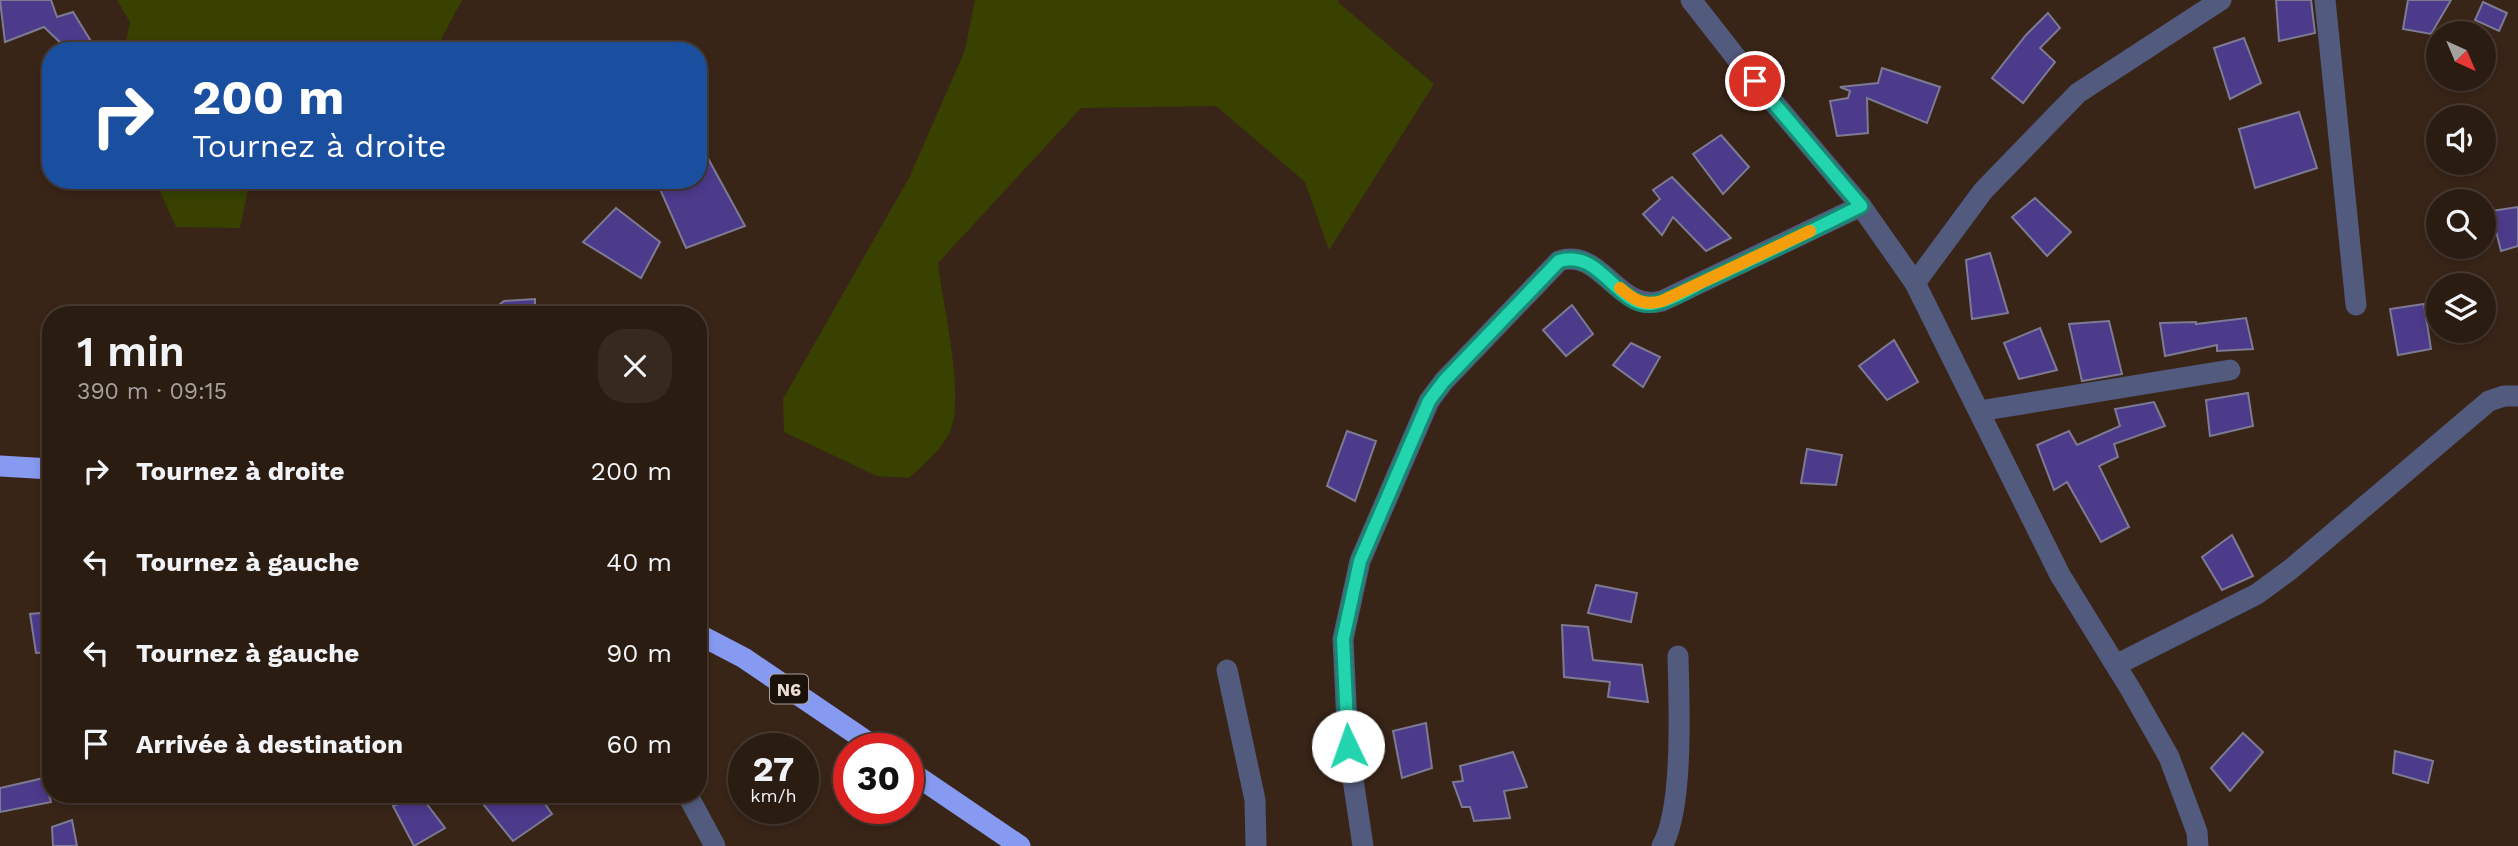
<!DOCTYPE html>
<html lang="fr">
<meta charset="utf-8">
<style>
:root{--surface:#2b1c12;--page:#372920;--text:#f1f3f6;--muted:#a6a19f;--line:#473a32}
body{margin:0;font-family:"Work Sans",sans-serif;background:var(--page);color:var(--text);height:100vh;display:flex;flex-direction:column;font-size:26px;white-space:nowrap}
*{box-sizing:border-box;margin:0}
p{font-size:23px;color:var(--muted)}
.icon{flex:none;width:38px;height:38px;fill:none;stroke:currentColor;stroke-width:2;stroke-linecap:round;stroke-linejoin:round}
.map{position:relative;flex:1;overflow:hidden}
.side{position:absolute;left:42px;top:306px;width:665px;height:497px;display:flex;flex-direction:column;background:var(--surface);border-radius:28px;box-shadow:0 4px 10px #0003,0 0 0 2px var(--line)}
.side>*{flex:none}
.hud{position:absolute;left:42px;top:42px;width:665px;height:147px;border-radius:28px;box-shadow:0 4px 10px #0003,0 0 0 2px var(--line);background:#1a4fa0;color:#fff;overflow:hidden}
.needle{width:46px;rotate:136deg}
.buttons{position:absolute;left:2426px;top:21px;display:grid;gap:14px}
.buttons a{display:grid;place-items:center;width:70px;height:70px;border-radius:50%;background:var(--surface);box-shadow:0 4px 10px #0003,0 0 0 2px var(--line);font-size:35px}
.speed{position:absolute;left:728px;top:733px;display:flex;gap:14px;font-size:35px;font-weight:700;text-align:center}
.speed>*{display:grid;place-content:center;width:91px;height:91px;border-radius:50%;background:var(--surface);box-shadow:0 4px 10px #0003,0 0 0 2px var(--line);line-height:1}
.speed small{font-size:18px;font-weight:400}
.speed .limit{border:10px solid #d22;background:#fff;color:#111}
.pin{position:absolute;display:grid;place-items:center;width:60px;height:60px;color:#fff;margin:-30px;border:4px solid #fff;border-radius:50%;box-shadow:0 2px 7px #0007}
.me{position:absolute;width:77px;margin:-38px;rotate:357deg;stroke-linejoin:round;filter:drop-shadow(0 0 5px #0008)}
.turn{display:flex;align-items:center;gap:24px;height:147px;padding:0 35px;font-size:32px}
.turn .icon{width:91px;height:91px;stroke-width:2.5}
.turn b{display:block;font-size:49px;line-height:60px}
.round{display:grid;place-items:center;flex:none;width:74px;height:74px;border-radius:28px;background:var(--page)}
.overview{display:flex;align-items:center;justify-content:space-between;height:119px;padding:0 35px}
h1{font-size:42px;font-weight:600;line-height:52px}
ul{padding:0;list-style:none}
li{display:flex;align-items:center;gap:21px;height:91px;padding:0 35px}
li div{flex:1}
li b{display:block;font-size:26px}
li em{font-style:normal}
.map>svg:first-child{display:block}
.green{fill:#384100}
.building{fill:#4c3a8a;stroke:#7d7a93;stroke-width:2}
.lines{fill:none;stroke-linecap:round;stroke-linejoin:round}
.minor{stroke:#525a7d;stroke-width:21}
.highway{stroke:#879af1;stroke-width:21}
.route-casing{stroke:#178a72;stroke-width:18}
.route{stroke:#23d5af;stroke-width:12}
.slow{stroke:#f59e0b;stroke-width:12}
.labels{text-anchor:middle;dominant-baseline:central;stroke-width:7;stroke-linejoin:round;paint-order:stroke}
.shield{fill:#1a110b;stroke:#ada099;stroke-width:2}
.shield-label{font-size:18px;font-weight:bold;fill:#ecded6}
</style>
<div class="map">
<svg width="2518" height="846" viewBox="0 0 2518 846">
<rect width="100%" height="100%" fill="#392518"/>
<g class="green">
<path d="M117,0H462L435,51H124L130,22Z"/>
<path d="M975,0H1338L1339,3L1434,84L1329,250L1305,182L1216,106L1081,108L938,263C943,306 964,390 951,429C944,448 923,465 909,478L877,476L784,432L783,399L910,176L965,50Z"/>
<path d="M155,180H250L240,228L176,227Z"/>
</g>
<g class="building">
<path d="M0,0H51L57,17L73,12L97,51H69L44,27L5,42Z"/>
<path d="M2276,0H2311L2315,33L2279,41Z"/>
<path d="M2408,0H2451L2431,34L2403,29Z"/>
<path d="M2483,2L2507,13L2499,31L2475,20Z"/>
<path d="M2048,13L2060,28L2040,48L2055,62L2023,103L1992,78L2026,35Z"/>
<path d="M2244,38L2261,83L2230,99L2214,48Z"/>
<path d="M1882,68L1940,87L1927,123L1867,98L1868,133L1837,136L1830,101L1848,98L1850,91L1840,87L1878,83Z"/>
<path d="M2299,112L2317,168L2255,188L2239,129Z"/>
<path d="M1721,135L1749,167L1723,194L1693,154Z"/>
<path d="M698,140L745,226L686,248L656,180H698Z"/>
<path d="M1672,177L1731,238L1706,251L1673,217L1662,235L1643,214L1660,199L1653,190Z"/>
<path d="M2035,198L2071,232L2047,256L2012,217Z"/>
<path d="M2518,207V246L2501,251L2491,211Z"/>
<path d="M616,208L660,242L641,278L583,242Z"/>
<path d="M1990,253L2008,313L1972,319L1966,260Z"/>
<path d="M535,299V315H486L504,301Z"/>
<path d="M2424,304L2431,349L2398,355L2390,309Z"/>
<path d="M1572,305L1593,334L1566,356L1543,330Z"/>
<path d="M2246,318L2253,349L2217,351V345L2165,356L2160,323L2196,322V324Z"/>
<path d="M2109,321L2122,374L2082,381L2069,324Z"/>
<path d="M2040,328L2057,370L2019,379L2004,343Z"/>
<path d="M1894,340L1918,382L1887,400L1859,366Z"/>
<path d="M1631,343L1660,357L1643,387L1613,365Z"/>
<path d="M2248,393L2253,426L2210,436L2206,400Z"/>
<path d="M2154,402L2165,426L2114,444L2118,457L2099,466L2129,527L2101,542L2067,482L2054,490L2037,445L2069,431L2077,445L2120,426L2115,409Z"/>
<path d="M1347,431L1376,441L1355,501L1327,486Z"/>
<path d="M1807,449L1842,455L1836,485L1801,483Z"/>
<path d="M2232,535L2253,576L2222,590L2202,557Z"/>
<path d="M1596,585L1637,593L1631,622L1588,613Z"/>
<path d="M51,612V652L36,653L30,614Z"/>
<path d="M1562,625L1588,627L1593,660L1642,665L1648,702L1608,697L1610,682L1564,677Z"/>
<path d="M1426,723L1432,768L1402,778L1393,731Z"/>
<path d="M2243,733L2263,752L2230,791L2211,768Z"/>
<path d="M2395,751L2433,761L2428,783L2393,773Z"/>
<path d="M1513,752L1527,787L1504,791L1510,818L1474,821L1470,807H1462L1453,782L1463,781L1460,766Z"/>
<path d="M44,778L51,802L0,812V788Z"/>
<path d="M475,794H538L552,814L513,841Z"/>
<path d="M420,795L445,828L414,846L393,806Z"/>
<path d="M72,820L77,846H53L52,827Z"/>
</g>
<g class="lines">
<g class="minor">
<path d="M1691,0L1738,60L1861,206L1915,283L2060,575L2131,690L2169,757L2197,832L2198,846"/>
<path d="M2325,0L2356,305"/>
<path d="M1915,283L1983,191L2078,93L2221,0"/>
<path d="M1979,411L2230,370"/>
<path d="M2116,665L2257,594L2291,569L2489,401L2504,396H2518"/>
<path d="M1227,670L1255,800L1256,846"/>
<path d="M687,794L715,846"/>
<path d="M1363,846L1348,746L1343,639L1360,561L1429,401L1444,381L1559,261C1602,247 1617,313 1662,301L1861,206"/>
<path d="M1662,846C1684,808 1679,702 1678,656"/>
</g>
<g class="highway">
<path d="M0,466L51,469"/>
<path d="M698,634L744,658L878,749"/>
<path d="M908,770L1020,846"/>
</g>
</g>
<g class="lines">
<g class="route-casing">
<path id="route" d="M1348,746L1343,639L1360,561L1429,401L1444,381L1559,261C1600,248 1617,307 1651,304C1669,302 1689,289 1705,281C1758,257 1809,232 1861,206L1755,81"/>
</g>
<use href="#route" class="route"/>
<path class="slow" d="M1620,288C1634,300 1643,306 1662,301L1810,231"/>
</g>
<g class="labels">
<rect class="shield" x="770" y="674.5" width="38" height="29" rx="5"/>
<g class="shield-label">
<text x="789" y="689">N6</text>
</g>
</g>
</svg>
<div class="buttons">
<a><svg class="needle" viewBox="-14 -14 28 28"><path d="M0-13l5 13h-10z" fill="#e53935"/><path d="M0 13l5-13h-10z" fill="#a6a19f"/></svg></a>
<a><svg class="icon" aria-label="sound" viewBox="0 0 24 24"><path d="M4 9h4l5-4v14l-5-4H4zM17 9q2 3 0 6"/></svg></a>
<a><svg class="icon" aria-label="search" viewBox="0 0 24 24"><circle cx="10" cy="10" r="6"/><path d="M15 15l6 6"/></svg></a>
<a><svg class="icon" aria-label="layers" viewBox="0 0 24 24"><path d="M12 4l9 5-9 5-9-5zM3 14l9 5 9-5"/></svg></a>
</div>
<div class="speed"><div>27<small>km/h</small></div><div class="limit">30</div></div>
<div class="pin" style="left:1755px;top:81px;background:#d93025"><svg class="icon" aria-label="arrive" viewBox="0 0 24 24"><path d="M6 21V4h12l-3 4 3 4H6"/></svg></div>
<svg class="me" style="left:1348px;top:746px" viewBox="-20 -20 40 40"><circle r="19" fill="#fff"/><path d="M0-13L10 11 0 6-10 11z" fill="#23d5af"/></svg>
<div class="hud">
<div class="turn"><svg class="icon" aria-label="right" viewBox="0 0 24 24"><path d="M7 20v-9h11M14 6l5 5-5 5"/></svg><div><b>200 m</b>Tournez à droite</div></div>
</div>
<section class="side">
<div class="overview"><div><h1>1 min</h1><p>390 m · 09:15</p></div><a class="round"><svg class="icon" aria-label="close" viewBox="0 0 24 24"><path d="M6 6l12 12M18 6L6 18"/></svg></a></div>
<ul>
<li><svg class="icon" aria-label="right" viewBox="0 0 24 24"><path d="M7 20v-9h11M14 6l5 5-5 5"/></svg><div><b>Tournez à droite</b></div><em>200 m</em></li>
<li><svg class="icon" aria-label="left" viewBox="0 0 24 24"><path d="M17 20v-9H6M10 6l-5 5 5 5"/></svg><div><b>Tournez à gauche</b></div><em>40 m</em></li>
<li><svg class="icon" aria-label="left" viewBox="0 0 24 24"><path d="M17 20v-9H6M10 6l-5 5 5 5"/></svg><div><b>Tournez à gauche</b></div><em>90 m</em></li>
<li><svg class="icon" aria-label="arrive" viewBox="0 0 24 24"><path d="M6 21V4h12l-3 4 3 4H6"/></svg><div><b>Arrivée à destination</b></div><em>60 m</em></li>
</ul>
</section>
</div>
